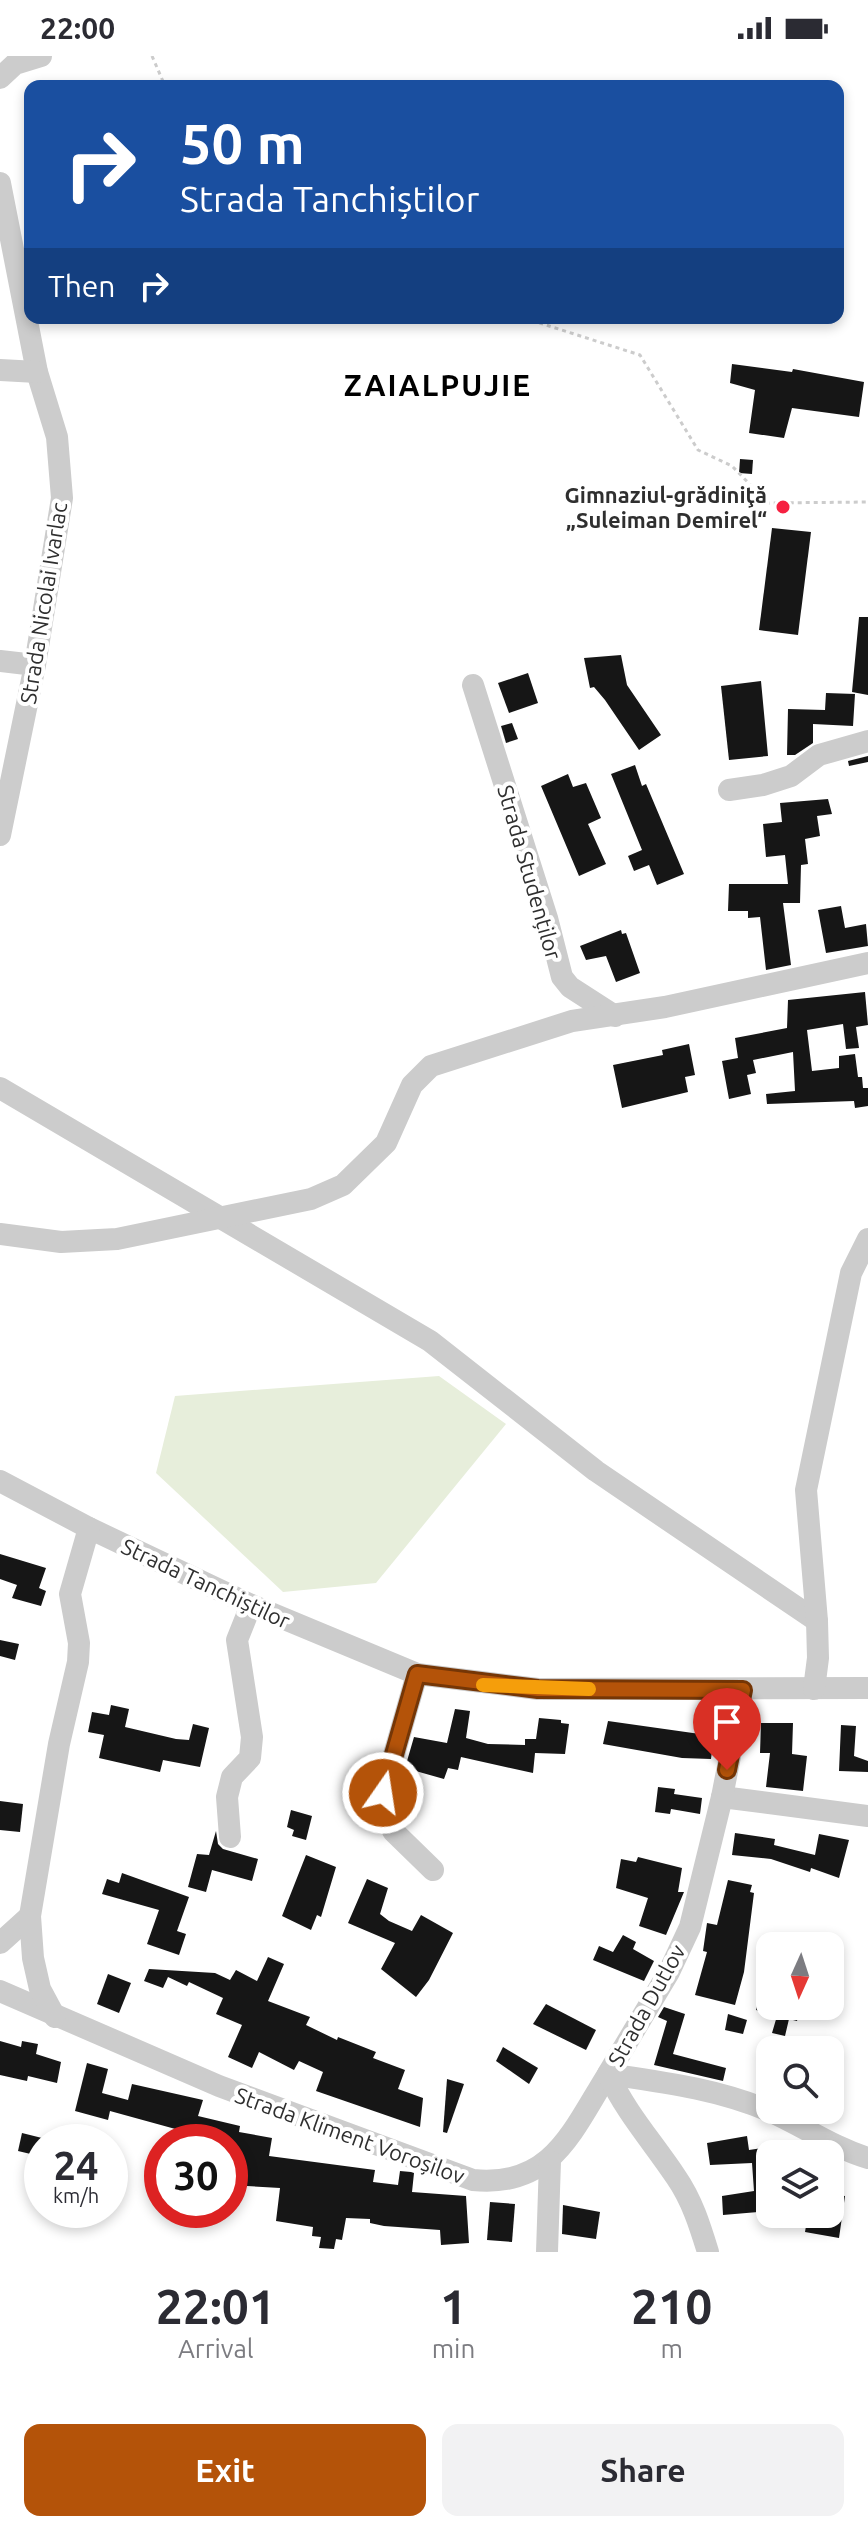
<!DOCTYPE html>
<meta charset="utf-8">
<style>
:root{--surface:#fff;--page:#f2f2f3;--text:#2b2b33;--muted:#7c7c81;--accent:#b45309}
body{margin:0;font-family:Ubuntu,sans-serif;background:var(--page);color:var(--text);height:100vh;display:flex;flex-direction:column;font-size:30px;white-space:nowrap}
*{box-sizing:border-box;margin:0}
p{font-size:26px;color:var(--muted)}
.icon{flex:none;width:44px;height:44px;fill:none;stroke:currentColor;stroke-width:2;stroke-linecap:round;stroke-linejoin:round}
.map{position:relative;height:2196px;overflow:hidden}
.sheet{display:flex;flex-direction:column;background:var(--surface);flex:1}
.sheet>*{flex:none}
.top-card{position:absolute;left:24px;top:24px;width:820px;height:244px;border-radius:16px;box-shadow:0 4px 12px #0003;background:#1a4fa0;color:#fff;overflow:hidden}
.needle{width:52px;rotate:183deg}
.controls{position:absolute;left:756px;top:1876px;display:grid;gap:16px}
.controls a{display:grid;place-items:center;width:88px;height:88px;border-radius:16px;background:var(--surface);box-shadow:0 4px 12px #0003;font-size:40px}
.speed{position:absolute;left:24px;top:2068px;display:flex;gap:16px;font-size:40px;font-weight:700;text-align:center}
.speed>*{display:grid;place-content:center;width:104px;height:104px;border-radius:50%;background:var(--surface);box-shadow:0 4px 12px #0003;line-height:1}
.speed small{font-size:20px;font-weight:400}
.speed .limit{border:12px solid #d22;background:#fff;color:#111}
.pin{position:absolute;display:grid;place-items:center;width:68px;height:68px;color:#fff;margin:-82px -34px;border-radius:50% 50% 50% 0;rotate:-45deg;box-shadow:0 0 8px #0007}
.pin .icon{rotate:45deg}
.me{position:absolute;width:88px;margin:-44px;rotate:13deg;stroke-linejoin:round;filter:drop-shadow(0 0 6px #0008)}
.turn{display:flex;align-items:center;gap:28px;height:168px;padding:0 24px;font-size:36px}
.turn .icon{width:104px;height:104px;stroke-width:2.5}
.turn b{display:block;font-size:56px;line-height:68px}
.then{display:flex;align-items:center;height:76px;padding:0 24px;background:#0003;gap:16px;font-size:30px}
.eta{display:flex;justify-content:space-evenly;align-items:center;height:136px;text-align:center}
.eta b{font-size:48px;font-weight:600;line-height:56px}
.primary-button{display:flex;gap:16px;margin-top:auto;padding:16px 24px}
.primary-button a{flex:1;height:92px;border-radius:16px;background:var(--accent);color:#fff;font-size:32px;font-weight:600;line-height:92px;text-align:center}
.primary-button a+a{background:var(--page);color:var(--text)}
.status{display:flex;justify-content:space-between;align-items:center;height:56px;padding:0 40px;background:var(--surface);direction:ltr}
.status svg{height:22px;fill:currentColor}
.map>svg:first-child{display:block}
.green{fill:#e7eedb}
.building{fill:#161616}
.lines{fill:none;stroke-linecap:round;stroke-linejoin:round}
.path{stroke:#ccc;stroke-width:3;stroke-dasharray:4 4;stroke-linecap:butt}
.minor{stroke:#ccc;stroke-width:22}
.route-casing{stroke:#753606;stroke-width:20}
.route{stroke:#b45309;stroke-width:14}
.slow{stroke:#f59e0b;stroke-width:14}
.poi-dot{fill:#f62141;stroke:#fff;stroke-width:3}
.labels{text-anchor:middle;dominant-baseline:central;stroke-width:8;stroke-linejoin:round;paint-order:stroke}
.poi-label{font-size:22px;font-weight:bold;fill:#2f2f2f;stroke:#fff;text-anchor:end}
.street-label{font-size:22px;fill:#2f2f2f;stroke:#fff}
.district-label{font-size:30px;font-weight:bold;letter-spacing:2px;fill:#000;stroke:#fff}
</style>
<div class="status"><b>22:00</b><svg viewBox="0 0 49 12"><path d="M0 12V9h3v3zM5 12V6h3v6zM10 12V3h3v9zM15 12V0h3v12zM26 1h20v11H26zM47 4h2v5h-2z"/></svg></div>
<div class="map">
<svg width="868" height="2196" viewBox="0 0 868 2196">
<rect width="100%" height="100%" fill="#fff"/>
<path class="green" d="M439,1320L506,1368L376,1527L283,1536L156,1417L175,1340Z"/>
<g class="building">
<path d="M732,308L792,316L793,313L864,326L859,361L792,352L784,382L749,377L755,334L730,327Z"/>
<path d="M740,403L753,404L752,418L739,417Z"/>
<path d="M772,472L811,476L798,579L759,574Z"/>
<path d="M859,561H868V639L852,636Z"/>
<path d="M621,599L627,629L661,679L639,694L605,644L594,631L590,632L584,602Z"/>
<path d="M528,617L538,647L509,657L498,627Z"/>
<path d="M761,625L768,700L729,704L721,630Z"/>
<path d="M826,637L855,638L853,670L813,668V687L795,699H787L788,653L825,654Z"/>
<path d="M512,667L518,683L506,687L501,670Z"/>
<path d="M868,700V706L849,710L848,705Z"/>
<path d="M635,709L642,730L646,728L684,818L657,829L649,809L634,815L628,800L642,794L611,718Z"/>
<path d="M568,718L573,731L586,727L601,762L588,768L606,808L579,820L541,730Z"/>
<path d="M828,743L832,758L817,760L820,780L805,783L808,808L801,809L800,847H783L791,909L766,914L760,861L748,862V855H728L729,828H788L785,799L766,801L763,768L782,766L780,747Z"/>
<path d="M841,850L845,872L866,868L868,890L826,897L818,854Z"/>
<path d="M621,874L622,878L626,877L640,917L616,926L606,900L586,904L580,890Z"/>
<path d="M865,936L868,969L856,971L859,992L846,993L843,968L807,974L812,1015L839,1012V1000L855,998L858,1021H862L863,1032H868V1050L855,1052L854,1045L767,1048L766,1038L795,1035L793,996L753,1004L756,1017L747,1019L751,1038L729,1043L722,1005L738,1002L735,982L787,972L788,944Z"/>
<path d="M689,988L695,1019L685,1021L688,1036L622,1052L613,1009L663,999L662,994Z"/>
<path d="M0,1498L46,1512L39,1532L46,1535L41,1550L12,1542L17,1529L0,1523Z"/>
<path d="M0,1584L19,1588L15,1604L0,1600Z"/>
<path d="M111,1649L129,1653L125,1671L176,1683L189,1684L193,1668L209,1672L200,1711L163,1704L160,1716L99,1702L104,1679L88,1676L92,1656L109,1659Z"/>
<path d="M455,1653L470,1655L466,1682L488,1688L525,1689V1683H536L539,1662L561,1664V1667L569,1668L565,1698L535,1697L533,1717L461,1701L458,1714L448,1712L444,1723L405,1712L414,1681L447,1687Z"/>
<path d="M608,1665L714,1680L711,1703L682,1702L603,1688Z"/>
<path d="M761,1667H793L792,1698L807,1700L803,1735L766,1731L770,1697H760Z"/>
<path d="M841,1669L856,1670L854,1700L868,1705V1716L839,1715Z"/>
<path d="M658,1731L675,1733L674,1738L702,1742L700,1758L671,1753L670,1758L655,1756Z"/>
<path d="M0,1745L23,1748L20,1776L0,1774Z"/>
<path d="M291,1754L312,1760L306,1784L292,1780L294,1774L287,1771Z"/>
<path d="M216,1775L218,1788L223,1793L258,1803L252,1825L212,1814L206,1836L188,1831L197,1798L209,1799Z"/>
<path d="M735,1777L775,1783L774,1789L815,1799L819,1778L849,1784L839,1822L811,1812L810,1816L771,1803L732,1799Z"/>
<path d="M306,1799L336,1811L321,1861L317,1859L311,1874L282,1860Z"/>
<path d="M638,1801L682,1812L678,1836H684L666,1879L639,1870L648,1842L616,1832L621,1803L636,1806Z"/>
<path d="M122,1817L189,1841L177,1875L186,1878L179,1899L147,1888L159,1854L102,1838L107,1823L119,1827Z"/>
<path d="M367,1823L388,1832L380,1858L389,1865L412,1875L421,1859L453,1877L429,1924L416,1941L381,1913L395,1887L348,1867Z"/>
<path d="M728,1824L752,1829L750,1836L754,1837L744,1916L735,1949L695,1939L707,1896L703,1895L707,1867L717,1869Z"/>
<path d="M623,1879L636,1886L633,1893L654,1905L644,1925L593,1904L599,1890L613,1896Z"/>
<path d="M268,1901L284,1908L268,1945L310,1961L306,1969L337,1984L338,1981L376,1996L373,2002L405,2014L398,2033L423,2042L420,2071L316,2035L323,2016L299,2005L294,2014L259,1996L252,2012L228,2001L242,1969L216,1958L223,1942L189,1926L187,1930L168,1921L163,1932L144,1925L149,1913L215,1917L230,1924L236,1914L257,1925Z"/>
<path d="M108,1918L131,1927L119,1957L97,1948Z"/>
<path d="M546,1948L596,1974L586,1994L533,1968Z"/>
<path d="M757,1950H801L797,1965L789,1963L785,1980L772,1977L777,1960L756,1954Z"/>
<path d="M664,1951L685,1958L673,1998L726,2012L723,2025L654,2009L667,1965L658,1961Z"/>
<path d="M728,1958L747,1964L743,1978L725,1974Z"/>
<path d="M0,1985L21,1991L22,1985L38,1988L36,1998L61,2006L57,2027L28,2020L27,2025L0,2019Z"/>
<path d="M503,1991L538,2012L529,2028L496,2005Z"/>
<path d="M87,2007L108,2013L102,2037L128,2044L132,2028L203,2044L198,2060L240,2070L239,2076L272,2082L269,2100L375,2114L373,2126L398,2129L400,2115L411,2116L414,2117L412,2136L466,2140L469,2187L441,2189L440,2174L384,2170L370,2167V2163L346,2162L342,2184L336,2183L334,2193L319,2192L321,2181L312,2180L313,2171L276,2165L280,2132L230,2129V2086H176L179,2074L110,2055L108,2064L75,2055Z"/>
<path d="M447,2023L464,2028L447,2077L443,2076Z"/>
<path d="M22,2077L42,2082L39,2100L18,2095Z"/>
<path d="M747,2080L749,2094L770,2091V2107H765L770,2155L723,2159L722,2140L754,2135L752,2107L710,2109L707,2087Z"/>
<path d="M830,2138L845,2140L839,2182L805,2176L808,2158H830Z"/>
<path d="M490,2146L515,2148L512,2186L487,2184Z"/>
<path d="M563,2149L600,2156L596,2183L562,2178Z"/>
</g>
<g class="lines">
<g class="path">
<path d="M152,0L165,30"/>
<path d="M524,262L640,299L698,394L732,410L768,447L868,446"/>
</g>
<g class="minor">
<path d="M0,22L15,8L41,0"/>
<path d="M0,127L37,316L57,381L62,442L35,609L0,779"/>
<path d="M0,314L37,316"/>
<path d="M0,605L35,609"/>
<path d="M473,629L547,862L562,921L570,931L615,960"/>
<path d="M729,734L763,729L791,720L819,699L868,685"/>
<path d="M0,1032L430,1285L596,1415L817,1565"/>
<path d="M0,1178L61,1186L117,1183L311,1143L343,1129L386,1087L412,1029L431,1010L572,965L665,951L868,907"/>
<path d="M0,1425L89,1472L251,1549L417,1618L538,1633L868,1632"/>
<path d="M417,1618L383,1737L393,1775L433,1814"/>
<path d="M814,1633L818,1602L817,1565L806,1434L851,1217L868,1183"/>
<path d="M722,1741L868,1760"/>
<path d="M230,1781L227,1741L232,1721L250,1702L252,1681L237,1584L251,1549"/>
<path d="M0,1887L30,1860"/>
<path d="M0,1935L219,2030L473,2124C552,2132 572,2075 608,2018C662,2026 718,2033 769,2055C803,2070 832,2091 868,2102"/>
<path d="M55,1961L40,1933L33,1902L30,1860L59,1688L78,1606L79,1587L70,1538L89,1472"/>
<path d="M547,2196L550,2105"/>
<path d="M708,2196C700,2170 692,2144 676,2121C652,2085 627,2058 608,2018L669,1916L690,1871L722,1741L743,1634"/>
</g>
</g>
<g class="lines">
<g class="route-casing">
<path id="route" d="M383,1737L417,1618L538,1633L743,1634L727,1714"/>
</g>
<use href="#route" class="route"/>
<path class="slow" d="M483,1629L589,1633"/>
</g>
<circle class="poi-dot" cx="783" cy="451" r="8"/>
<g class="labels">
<g class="poi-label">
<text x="767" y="438">Gimnaziul-grădiniţă<tspan x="767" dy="25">„Suleiman Demirel“</tspan></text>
</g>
<g class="street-label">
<text transform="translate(43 547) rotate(-81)">Strada Nicolai Ivarlac</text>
<text transform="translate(530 816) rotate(74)">Strada Studenților</text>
<text transform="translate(206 1527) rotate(25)">Strada Tanchiștilor</text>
<text transform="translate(646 1949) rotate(-61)">Strada Dutlov</text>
<text transform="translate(350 2079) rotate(20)">Strada Kliment Voroșilov</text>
</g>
<g class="district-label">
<text x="438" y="329">ZAIALPUJIE</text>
</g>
</g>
</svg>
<div class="controls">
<a><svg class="needle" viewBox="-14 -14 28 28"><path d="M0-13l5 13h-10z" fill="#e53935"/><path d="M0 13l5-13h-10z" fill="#7c7c81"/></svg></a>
<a><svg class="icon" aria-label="search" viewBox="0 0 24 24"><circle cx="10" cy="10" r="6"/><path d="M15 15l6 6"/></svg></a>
<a><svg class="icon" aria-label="layers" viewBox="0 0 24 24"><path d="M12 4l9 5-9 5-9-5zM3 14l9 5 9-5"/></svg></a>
</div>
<div class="speed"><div>24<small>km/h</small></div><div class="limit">30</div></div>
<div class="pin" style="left:727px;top:1714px;background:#d93025"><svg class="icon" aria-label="arrive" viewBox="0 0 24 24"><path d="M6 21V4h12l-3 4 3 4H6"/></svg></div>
<svg class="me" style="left:383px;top:1737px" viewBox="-20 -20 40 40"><circle r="17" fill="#b45309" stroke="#fff" stroke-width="3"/><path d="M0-11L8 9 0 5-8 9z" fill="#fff"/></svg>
<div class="top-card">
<div class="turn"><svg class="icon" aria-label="right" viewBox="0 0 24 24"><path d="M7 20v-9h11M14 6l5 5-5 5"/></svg><div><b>50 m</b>Strada Tanchiștilor</div></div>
<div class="then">Then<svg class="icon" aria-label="right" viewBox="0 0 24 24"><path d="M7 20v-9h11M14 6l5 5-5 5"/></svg></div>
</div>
</div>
<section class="sheet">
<div class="eta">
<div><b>22:01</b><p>Arrival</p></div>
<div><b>1</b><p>min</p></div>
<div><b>210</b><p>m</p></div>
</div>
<div class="primary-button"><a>Exit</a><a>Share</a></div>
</section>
